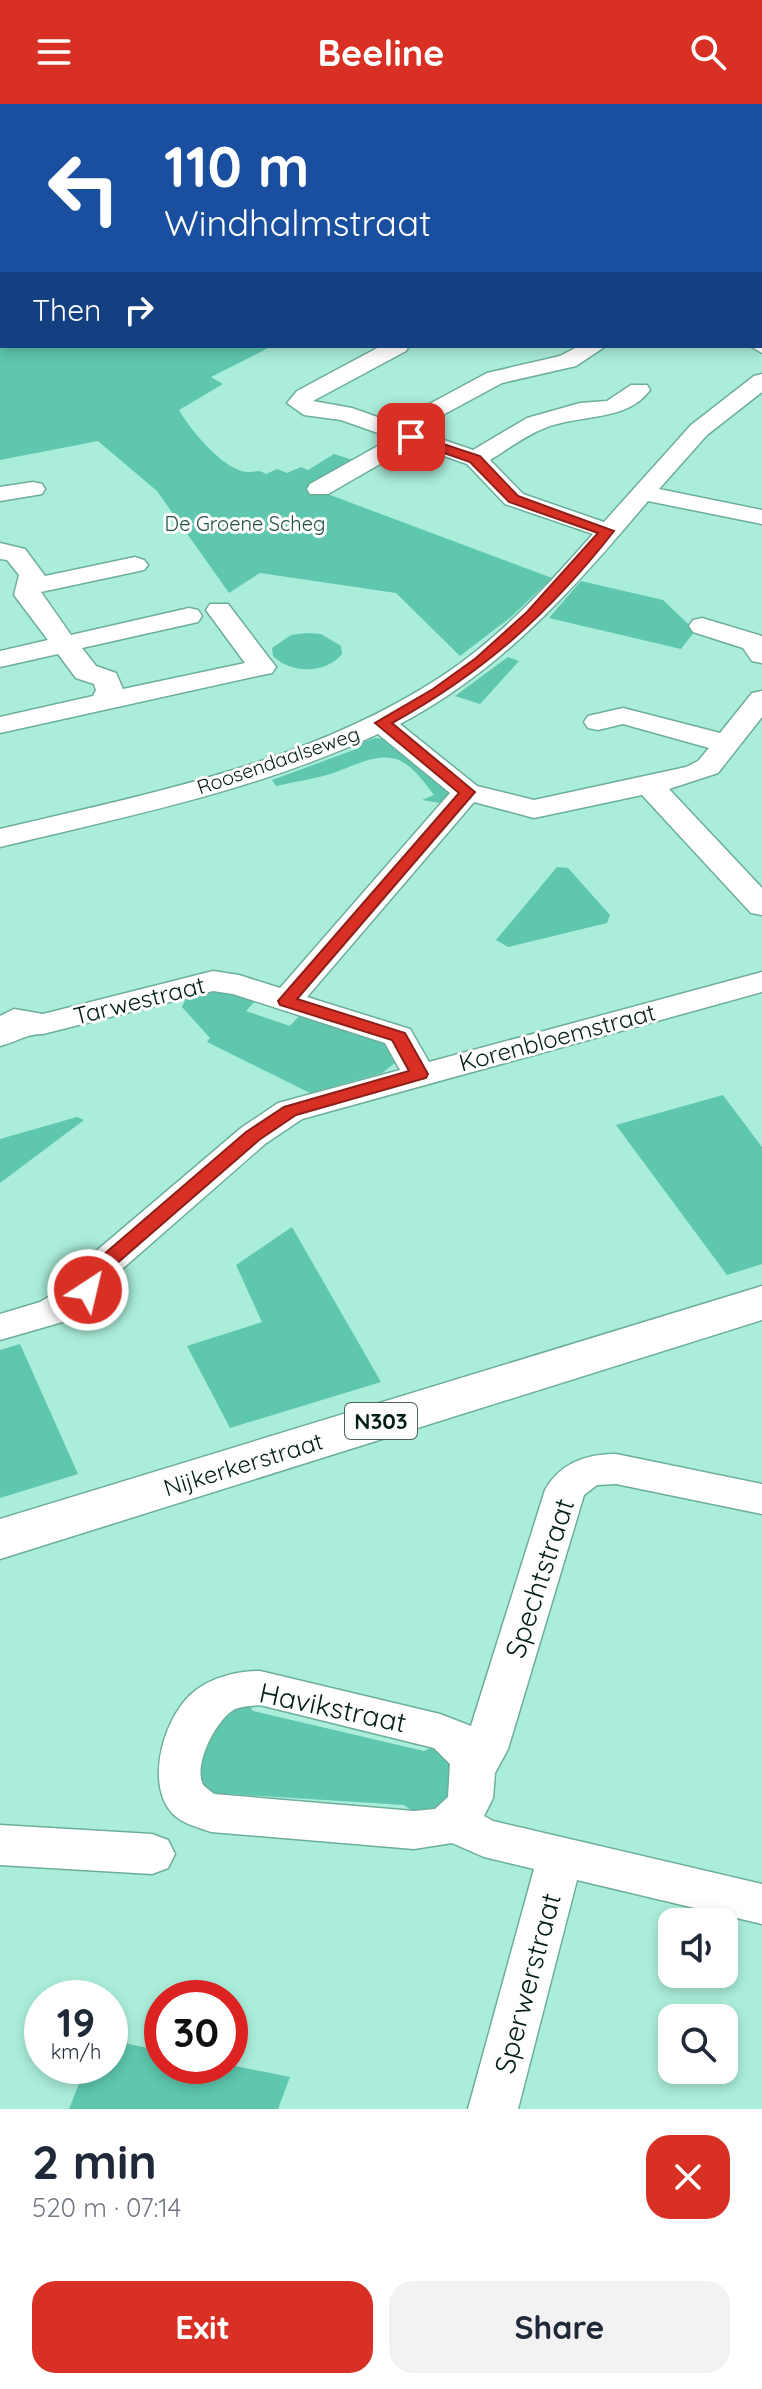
<!DOCTYPE html>
<meta charset="utf-8">
<style>
:root{--surface:#fff;--page:#f2f2f3;--text:#1f2937;--muted:#747a83;--accent:#d93025}
body{margin:0;font-family:Quicksand,sans-serif;background:var(--page);color:var(--text);height:100vh;display:flex;flex-direction:column;font-size:30px;white-space:nowrap}
*{box-sizing:border-box;margin:0}
p{font-size:26px;color:var(--muted)}
.icon{flex:none;width:44px;height:44px;fill:none;stroke:currentColor;stroke-width:2;stroke-linecap:round;stroke-linejoin:round}
.map{position:relative;height:2005px;overflow:hidden}
.drawer{display:flex;flex-direction:column;background:var(--surface);flex:1}
.drawer>*{flex:none}
.guide{position:absolute;left:0px;top:0px;width:762px;height:244px;box-shadow:0 4px 12px #0003;background:#1a4fa0;color:#fff;overflow:hidden}
.tools{position:absolute;left:658px;top:1804px;display:grid;gap:16px}
.tools a{display:grid;place-items:center;width:80px;height:80px;border-radius:16px;background:var(--surface);box-shadow:0 4px 12px #0003;font-size:40px}
.speed{position:absolute;left:24px;top:1876px;display:flex;gap:16px;font-size:40px;font-weight:700;text-align:center}
.speed>*{display:grid;place-content:center;width:104px;height:104px;border-radius:50%;background:var(--surface);box-shadow:0 4px 12px #0003;line-height:1}
.speed small{font-size:20px;font-weight:400}
.speed .limit{border:12px solid #d22;background:#fff;color:#111}
.pin{position:absolute;display:grid;place-items:center;width:68px;height:68px;color:#fff;margin:-34px;border-radius:16px;box-shadow:0 4px 12px #0006}
.me{position:absolute;width:88px;margin:-44px;rotate:35deg;stroke-linejoin:round;filter:drop-shadow(0 0 6px #0008)}
.turn{display:flex;align-items:center;gap:28px;height:168px;padding:0 32px;font-size:36px}
.turn .icon{width:104px;height:104px;stroke-width:2.5}
.turn b{display:block;font-size:56px;line-height:68px}
.then{display:flex;align-items:center;height:76px;padding:0 32px;background:#0003;gap:16px;font-size:30px}
.round{display:grid;place-items:center;flex:none;width:84px;height:84px;border-radius:24px;background:var(--page)}
.overview{display:flex;align-items:center;justify-content:space-between;height:136px;padding:0 32px}
h1{font-size:48px;font-weight:700;line-height:60px}
.primary-button{display:flex;gap:16px;margin-top:auto;padding:16px 32px}
.primary-button a{flex:1;height:92px;border-radius:24px;background:var(--accent);color:#fff;font-size:32px;font-weight:700;line-height:92px;text-align:center}
.primary-button a+a{background:var(--page);color:var(--text)}
header{display:flex;justify-content:space-between;align-items:center;height:104px;padding:0 32px;background:var(--accent);color:#fff;font-size:36px;font-weight:700}
.map>svg:first-child{display:block}
.green{fill:#5ec7ae}
.lines{fill:none;stroke-linecap:round;stroke-linejoin:round}
.minor-casing{stroke:#6dad9c;stroke-width:3}
.primary-casing{stroke:#6dad9c;stroke-width:3}
.minor{fill:#fff;fill-rule:evenodd}
.primary{fill:#fff;fill-rule:evenodd}
.route{fill:#d93025;stroke:#8d1f18;stroke-width:2}
.labels{text-anchor:middle;dominant-baseline:central;stroke-width:6;stroke-linejoin:round;paint-order:stroke}
.far-park-label{font-size:20px;fill:#235146;stroke:#fdfdfd}
.far-street-label{font-size:20px;fill:#021c16;stroke:#fdfdfd}
.shield{fill:#fdfdfd;stroke:#4d605b;stroke-width:2}
.shield-label{font-size:22px;font-weight:bold;fill:#021c16}
.street-label{font-size:24px;fill:#021c16;stroke:#fdfdfd}
.near-street-label{font-size:28px;fill:#021c16;stroke:#fdfdfd}
</style>
<header><svg class="icon" aria-label="menu" viewBox="0 0 24 24"><path d="M4 6h16M4 12h16M4 18h16"/></svg>Beeline<svg class="icon" aria-label="search" viewBox="0 0 24 24"><circle cx="10" cy="10" r="6"/><path d="M15 15l6 6"/></svg></header>
<div class="map">
<svg width="762" height="2005" viewBox="0 0 762 2005">
<rect width="100%" height="100%" fill="#aaedda"/>
<g class="green">
<path d="M351,0H762V109L760,2Z"/>
<path d="M0,212L2,242H272L211,273L223,280L179,306C189,324 225,369 249,368C258,368 257,365 266,370L277,365L287,369L301,363L308,366L334,350L359,358L314,385L552,474L511,513L460,552L396,489L260,469L229,489L157,387L98,337L0,356Z"/>
<path d="M581,477L663,496L687,519L697,524L681,545L549,514Z"/>
<path d="M306,529L321,530L341,542L342,550C326,570 291,570 273,552L272,544L291,531Z"/>
<path d="M508,553L519,557L480,600L455,592Z"/>
<path d="M375,634L387,635L449,687V692L440,699L422,696L434,691C404,650 392,645 344,665C323,674 298,677 276,682L272,676L359,644L361,639Z"/>
<path d="M557,763L568,764L610,811L607,819L508,843L496,836Z"/>
<path d="M210,883L256,896L246,907L290,922L300,911L384,936L395,959L382,969L310,989L207,938L210,934L182,903L187,891Z"/>
<path d="M723,991L762,1043V1160L727,1171L616,1021Z"/>
<path d="M77,1013L84,1016L0,1079V1035Z"/>
<path d="M292,1123L381,1278L230,1324L187,1242L262,1218L236,1161Z"/>
<path d="M20,1240L78,1370L0,1394V1246Z"/>
<path d="M245,1596L253,1607L424,1647L438,1640L460,1669L446,1703L421,1713L404,1701L229,1690L215,1697L200,1687L193,1657L208,1620Z"/>
<path d="M110,1936L162,1947V1962L230,1961L290,1973L278,2005H69L86,1962H110Z"/>
</g>
<g class="lines">
<g class="minor-casing">
<g id="minor">
<path d="M85,0H109L110,2H86Z"/>
<path d="M2,27V39L0,40V28Z"/>
<path d="M2,92V104L0,105V93Z"/>
<path d="M760,234L762,235V249L750,242H760Z"/>
<path d="M381,242H409L406,247L313,297L352,304L394,319L487,269L560,252L579,242H606L576,262L502,279L415,326L473,346L527,314L580,299L607,297L631,281H647L650,286C627,318 579,310 545,324C526,331 507,346 490,356L523,390L604,418L691,321L754,272L762,270V288L707,331L659,385L762,406V420L648,397C575,484 502,566 400,620L477,682L534,696L686,663L698,657L709,644L623,620L598,626L588,624L584,618L588,612L623,604L720,629L752,589L762,587V613L718,669L669,685L762,784V811L751,809L642,691L534,714L474,698L307,893L410,925L429,958L762,868V888L302,1015L265,1040L121,1166L101,1195L66,1217L0,1236V1210L40,1198L75,1177L95,1148L241,1024L278,999L400,966L385,939L233,890L213,887L43,930C25,930 17,938 0,942V912L14,905L43,910L213,867L239,871L280,884L450,689L378,630C258,686 128,712 0,743V725C151,689 310,659 442,572C500,534 547,482 593,430L505,400L467,360L413,341L328,390H310L307,385L310,380L392,334L341,316L304,311L287,299L297,287Z"/>
<path d="M33,378L42,380L45,385L42,390L0,397V383Z"/>
<path d="M0,439L25,445L45,472L135,453L144,456L148,461L144,466L41,488L71,531L189,504L198,506L202,512L198,518L82,544L96,562L116,569L123,585L245,559L206,506L210,500H228L276,563L272,569L262,571L0,629V613L93,592L96,586L94,580L76,574L58,550L0,563V547L48,536L14,491L19,471L7,456L0,455Z"/>
<path d="M702,514L762,532V559L752,557L743,544L693,528L689,522L693,516Z"/>
<path d="M616,1350L762,1380V1410L616,1380L597,1381L584,1391L508,1645L495,1669L493,1694L484,1712L493,1717L762,1780V1820L577,1776L518,2005H468L534,1765L484,1753L452,1739L414,1745L211,1728C198,1723 182,1720 172,1709C144,1678 165,1609 196,1586C213,1573 238,1567 260,1567L440,1610L471,1622L545,1386C560,1359 586,1350 616,1350ZM260,1601L434,1644L450,1660L448,1693L435,1705L414,1707L214,1690C213,1689 204,1682 204,1682C191,1663 217,1614 235,1605C243,1602 252,1602 260,1601Z"/>
<path d="M0,1721L152,1730L168,1736L175,1750L168,1764L152,1770L0,1761Z"/>
</g>
</g>
<g class="primary-casing">
<g id="primary">
<path d="M310,0H341L342,2H311Z"/>
<rect x="760" y="109" width="2" height="16"/>
<path d="M762,1182V1216L0,1455V1415Z"/>
</g>
</g>
<use href="#minor" class="minor"/>
<use href="#primary" class="primary"/>
</g>
<path class="route" d="M407,331H416L480,352L518,392L614,427C550,509 483,569 392,619L475,688L297,895L405,929L428,970L426,974L296,1011L259,1036L115,1161L95,1191H81L79,1186L102,1152L246,1028L284,1003L409,967L392,936L280,901L278,897L459,689L375,619L433,585L476,554L527,508L598,429L509,398L470,358L407,336Z"/>
<g class="labels">
<g class="far-park-label">
<text x="245" y="419">De Groene Scheg</text>
</g>
<g class="far-street-label">
<text transform="translate(278 656) rotate(-19)">Roosendaalseweg</text>
</g>
<rect class="shield" x="345" y="1299" width="72" height="36" rx="6"/>
<g class="shield-label">
<text x="381" y="1317">N303</text>
</g>
<g class="street-label">
<text transform="translate(139 896) rotate(-14)">Tarwestraat</text>
<text transform="translate(557 933) rotate(-15)">Korenbloemstraat</text>
<text transform="translate(243 1360) rotate(-17)">Nijkerkerstraat</text>
</g>
<g class="near-street-label">
<text transform="translate(539 1474) rotate(-72)">Spechtstraat</text>
<text transform="translate(333 1603) rotate(12)">Havikstraat</text>
<text transform="translate(527 1879) rotate(-75)">Sperwerstraat</text>
</g>
</g>
</svg>
<div class="tools">
<a><svg class="icon" aria-label="sound" viewBox="0 0 24 24"><path d="M4 9h4l5-4v14l-5-4H4zM17 9q2 3 0 6"/></svg></a>
<a><svg class="icon" aria-label="search" viewBox="0 0 24 24"><circle cx="10" cy="10" r="6"/><path d="M15 15l6 6"/></svg></a>
</div>
<div class="speed"><div>19<small>km/h</small></div><div class="limit">30</div></div>
<div class="pin" style="left:411px;top:333px;background:#d93025"><svg class="icon" aria-label="arrive" viewBox="0 0 24 24"><path d="M6 21V4h12l-3 4 3 4H6"/></svg></div>
<svg class="me" style="left:88px;top:1186px" viewBox="-20 -20 40 40"><circle r="17" fill="#d93025" stroke="#fff" stroke-width="3"/><path d="M0-11L8 9 0 5-8 9z" fill="#fff"/></svg>
<div class="guide">
<div class="turn"><svg class="icon" aria-label="left" viewBox="0 0 24 24"><path d="M17 20v-9H6M10 6l-5 5 5 5"/></svg><div><b>110 m</b>Windhalmstraat</div></div>
<div class="then">Then<svg class="icon" aria-label="right" viewBox="0 0 24 24"><path d="M7 20v-9h11M14 6l5 5-5 5"/></svg></div>
</div>
</div>
<section class="drawer">
<div class="overview"><div><h1>2 min</h1><p>520 m · 07:14</p></div><a class="round" style="background:#d93025;color:#fff"><svg class="icon" aria-label="close" viewBox="0 0 24 24"><path d="M6 6l12 12M18 6L6 18"/></svg></a></div>
<div class="primary-button"><a>Exit</a><a>Share</a></div>
</section>
